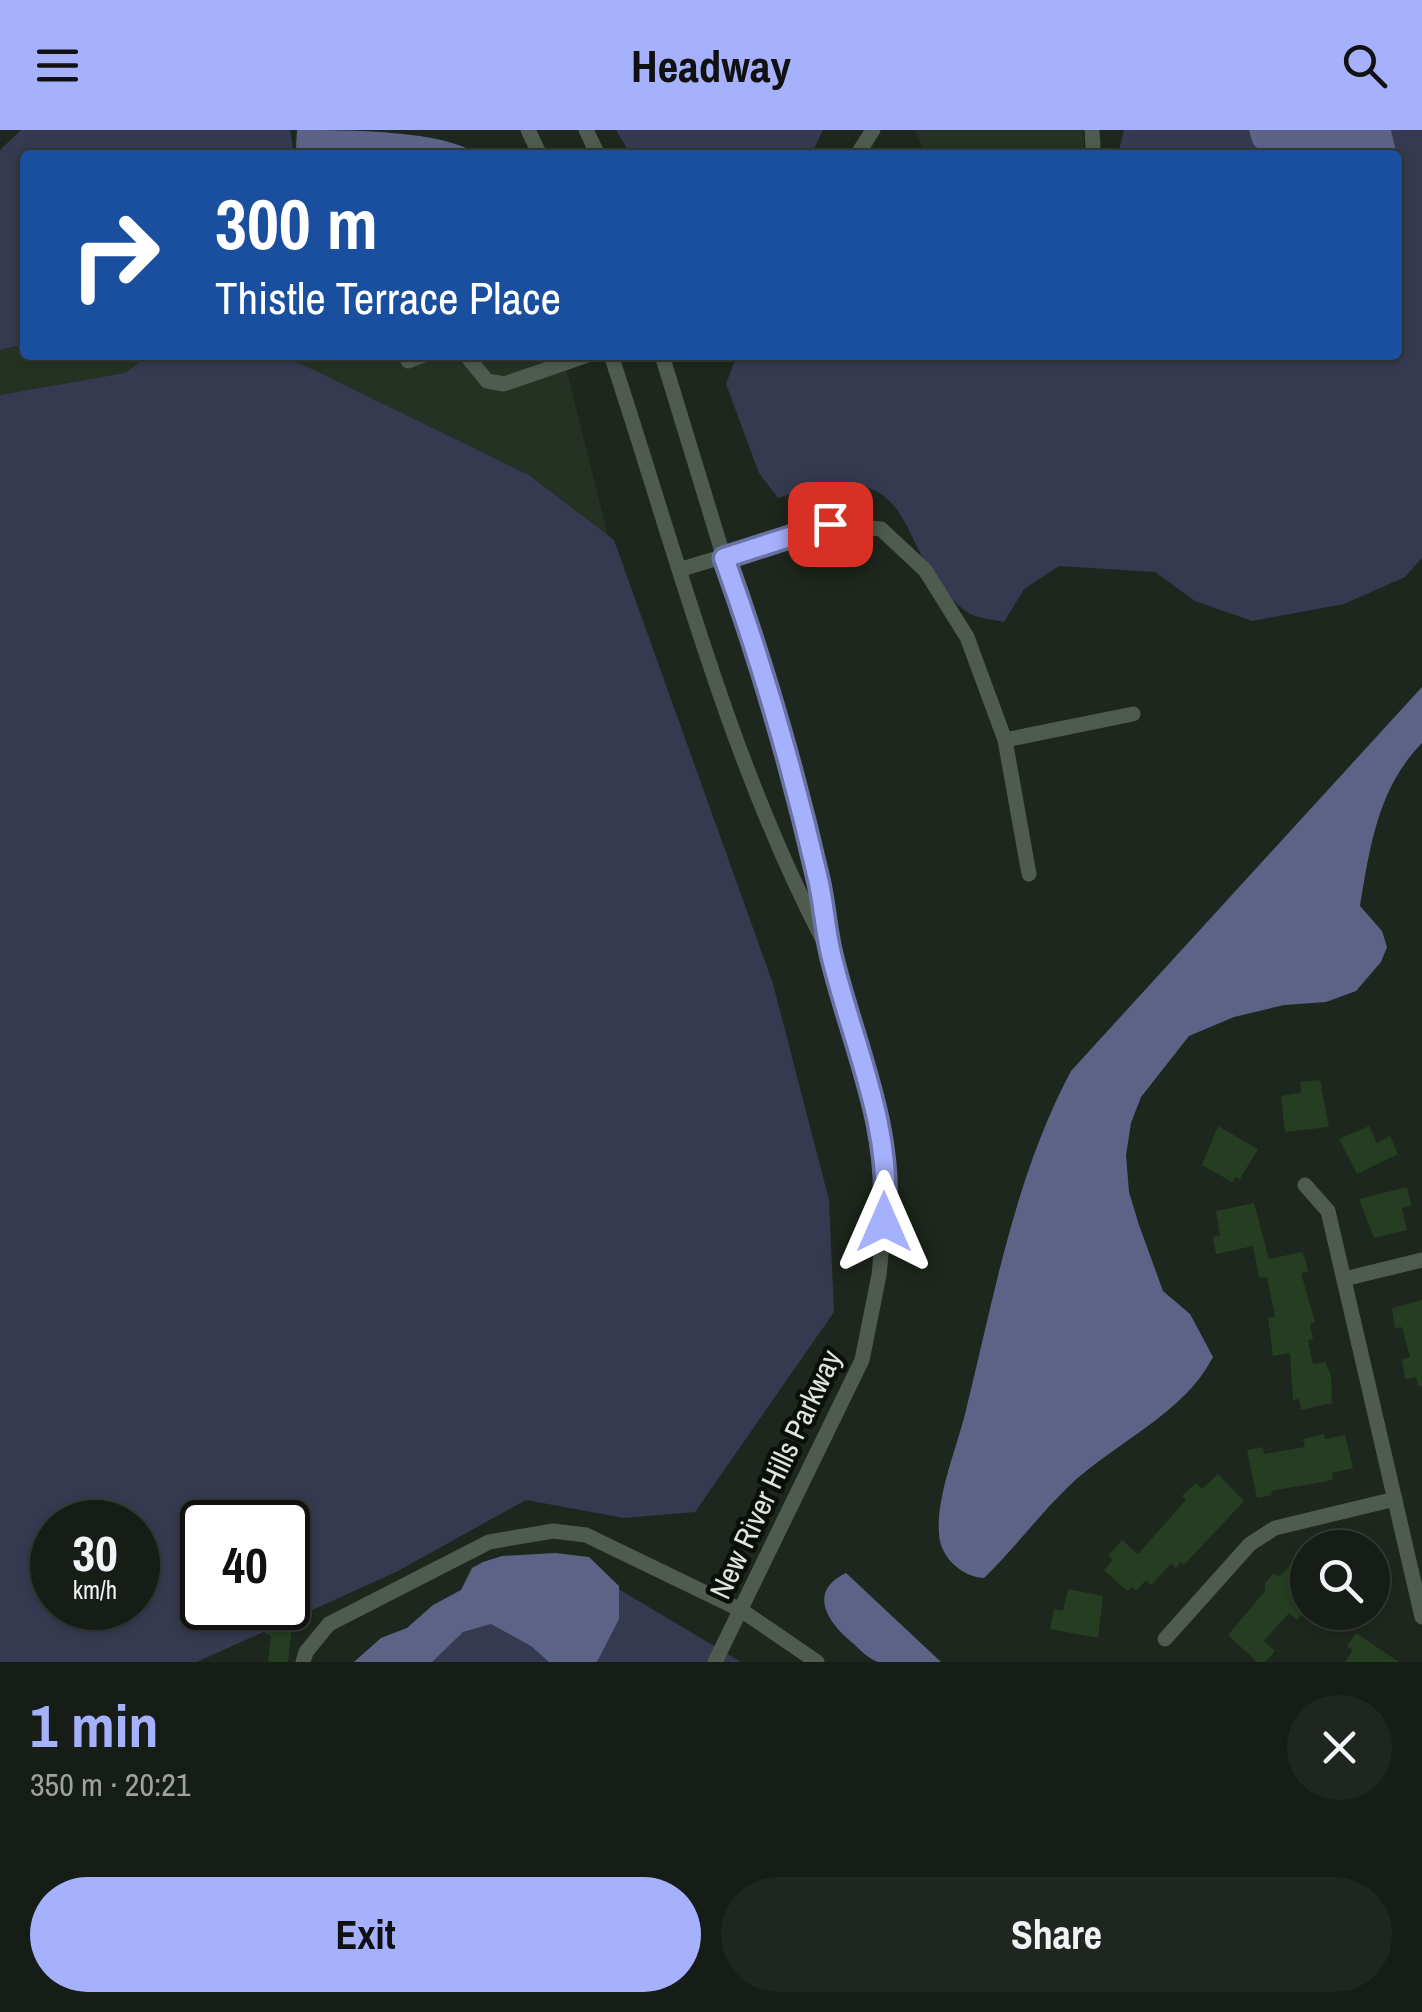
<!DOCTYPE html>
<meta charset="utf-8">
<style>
:root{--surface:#161d16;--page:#1f261f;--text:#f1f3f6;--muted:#9ea2a1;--line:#353b35;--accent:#a5b1fc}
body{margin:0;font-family:"Archivo Narrow",sans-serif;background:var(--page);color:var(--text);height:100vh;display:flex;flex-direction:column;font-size:38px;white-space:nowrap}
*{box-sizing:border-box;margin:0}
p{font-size:32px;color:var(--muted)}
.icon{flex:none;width:55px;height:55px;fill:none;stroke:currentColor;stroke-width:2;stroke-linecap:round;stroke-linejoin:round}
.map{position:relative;height:1532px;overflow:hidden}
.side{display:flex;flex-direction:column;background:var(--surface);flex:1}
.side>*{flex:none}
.top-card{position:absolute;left:20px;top:20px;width:1382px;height:210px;border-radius:10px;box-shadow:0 2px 8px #0004,0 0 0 2px var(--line);background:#1a4fa0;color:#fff;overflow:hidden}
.buttons{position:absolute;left:1290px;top:1400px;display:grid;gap:20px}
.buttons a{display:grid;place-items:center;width:100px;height:100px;border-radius:50%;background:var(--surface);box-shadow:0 2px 8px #0004,0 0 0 2px var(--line);font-size:50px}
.speed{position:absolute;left:30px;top:1370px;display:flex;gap:20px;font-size:50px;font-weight:700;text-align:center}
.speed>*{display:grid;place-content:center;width:130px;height:130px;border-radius:50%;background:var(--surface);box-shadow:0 2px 8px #0004,0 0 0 2px var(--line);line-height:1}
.speed small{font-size:25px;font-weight:400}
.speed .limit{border:5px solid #111;border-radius:15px;background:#fff;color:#111}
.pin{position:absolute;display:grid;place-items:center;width:85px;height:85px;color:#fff;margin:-42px;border-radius:20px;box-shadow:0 5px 15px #0006}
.me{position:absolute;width:110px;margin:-55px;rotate:0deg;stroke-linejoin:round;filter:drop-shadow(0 0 8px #0008)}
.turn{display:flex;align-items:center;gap:35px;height:210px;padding:0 30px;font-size:45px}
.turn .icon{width:130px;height:130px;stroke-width:2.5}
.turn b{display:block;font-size:70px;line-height:85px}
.round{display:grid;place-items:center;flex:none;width:105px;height:105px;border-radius:52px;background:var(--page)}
.headline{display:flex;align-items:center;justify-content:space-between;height:170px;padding:0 30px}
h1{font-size:60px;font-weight:700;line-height:75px;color:var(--accent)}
.primary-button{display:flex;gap:20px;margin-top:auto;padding:20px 30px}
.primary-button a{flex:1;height:115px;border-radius:60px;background:var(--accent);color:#111;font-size:40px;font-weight:700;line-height:115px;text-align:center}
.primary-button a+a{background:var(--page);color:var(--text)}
header{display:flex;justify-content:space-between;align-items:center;height:130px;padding:0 30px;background:var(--accent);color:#111;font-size:45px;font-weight:700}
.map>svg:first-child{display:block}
.built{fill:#253223}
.green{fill:#363a50;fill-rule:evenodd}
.water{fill:#5d6386}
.building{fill:#253d21}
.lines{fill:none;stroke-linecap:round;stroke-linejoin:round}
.minor{stroke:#4f5b4e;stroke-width:15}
.route-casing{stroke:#6b73a4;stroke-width:25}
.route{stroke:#a5b1fc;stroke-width:18}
.labels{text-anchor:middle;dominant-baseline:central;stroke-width:9;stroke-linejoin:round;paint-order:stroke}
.street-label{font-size:30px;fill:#dfe5de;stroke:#0b0f0a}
</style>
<header><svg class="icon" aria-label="menu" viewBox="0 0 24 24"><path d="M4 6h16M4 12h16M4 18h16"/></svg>Headway<svg class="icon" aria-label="search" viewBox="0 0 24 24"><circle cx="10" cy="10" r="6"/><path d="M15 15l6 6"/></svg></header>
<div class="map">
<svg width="1422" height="1532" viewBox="0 0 1422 1532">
<rect width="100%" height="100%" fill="#1e271d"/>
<g class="built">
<path d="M915,0H1083L1085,24L1092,25L959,24L922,17Z"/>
<path d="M25,214V225H149L125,243L0,265V220Z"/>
<path d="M283,225H563L608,406L529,345Z"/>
</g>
<g class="green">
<path d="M21,0H290L294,25H25V214L0,220V20Z"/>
<path d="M616,0H823L811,25H631Z"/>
<path d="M1124,0H1249L1253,14L1264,25H1118Z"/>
<path d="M1391,0H1422V428L1405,447L1344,474L1252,491L1195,471L1155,442L1059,436L1024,459L1004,492C993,489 977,489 967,482C887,423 930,316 778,368L759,343L726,254L737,225H1398V28Z"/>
<path d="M149,225H283L529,345L614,410L773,854L829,1070L834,1182L695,1382L624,1388L526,1370L396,1442L197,1532H0V265L125,243ZM52,1392H138V1478H52ZM202,1392H288V1478H202Z"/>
<path d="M615,1457L741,1532H418L438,1509Z"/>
</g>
<g class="water">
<path d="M297,0C346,0 446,0 478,25H302L296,18Z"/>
<path d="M1249,0H1391L1397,25H1264L1253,14Z"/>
<path d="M1422,557V613C1378,658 1370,716 1360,776L1382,801L1387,817L1381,832L1356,861L1326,872L1284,875L1234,887L1189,906L1141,967L1131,993L1126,1025L1129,1062L1139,1095L1163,1161L1190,1184L1213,1227C1184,1284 1114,1313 1069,1356C1039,1385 1014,1419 984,1448C962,1447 940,1427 939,1404C936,1367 956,1320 965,1284C994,1168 1014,1048 1071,941Z"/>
<path d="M555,1423L589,1427L619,1456V1489L597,1532H549L531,1516L491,1494L463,1502L432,1532H354L381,1508L407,1498L433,1475L461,1460L472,1438L483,1432L502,1426Z"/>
<path d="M846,1443L941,1532C922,1532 898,1532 879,1532C870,1530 861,1521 854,1514C829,1494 806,1462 846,1443Z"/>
</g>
<g class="building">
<path d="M1320,950L1329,997L1285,1002L1281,966L1301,963L1300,952Z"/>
<path d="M1218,996L1258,1019L1240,1049L1235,1047L1232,1052L1202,1035Z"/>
<path d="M1369,996L1377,1013L1390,1006L1398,1024L1357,1044L1339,1009Z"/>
<path d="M1407,1057L1411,1076L1402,1078L1407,1100L1374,1108L1359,1069Z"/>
<path d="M1254,1073L1269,1129L1302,1122L1305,1128L1308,1142L1301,1143L1315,1192L1310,1194L1313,1209L1308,1210L1313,1234L1325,1232L1331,1245L1332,1273L1301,1280L1299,1269L1293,1270L1290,1223L1273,1226L1268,1188L1275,1187L1267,1147L1259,1148L1253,1116L1216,1124L1213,1107L1220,1106L1216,1081Z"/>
<path d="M1422,1170V1256H1418L1416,1247L1405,1249L1402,1229L1410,1227L1402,1197L1395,1199L1392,1178Z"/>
<path d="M1324,1304L1325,1309L1345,1305L1353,1338L1332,1343L1333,1350L1271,1361L1272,1365L1257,1368L1247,1320L1263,1317L1264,1324L1305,1317L1303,1309Z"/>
<path d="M1218,1344L1244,1371L1184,1435L1181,1432L1176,1438L1171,1434L1151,1455L1146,1450L1136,1461L1132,1457L1127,1461L1104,1440L1113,1430L1108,1426L1122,1410L1138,1424L1186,1370L1182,1366L1196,1353L1202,1359Z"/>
<path d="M1294,1431L1308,1444V1467L1302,1473L1308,1478L1297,1490L1289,1483L1264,1511L1275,1521L1265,1532H1257L1228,1505L1265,1461V1453L1274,1443L1279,1447Z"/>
<path d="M1068,1459L1103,1466L1098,1508L1050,1499L1054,1479L1063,1481Z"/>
<path d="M267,1488L274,1494L283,1490L292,1497L288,1532H268L271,1507L254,1494Z"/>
<path d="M1356,1503L1399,1532H1345L1353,1520L1347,1516Z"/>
</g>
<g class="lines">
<g class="minor">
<path d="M528,0L540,25"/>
<path d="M586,0L598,25"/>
<path d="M1092,0L1093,17"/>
<path d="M857,25L873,0"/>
<path d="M466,225L487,251L504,254L588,225"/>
<path d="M611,225C676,421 728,628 824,812"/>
<path d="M662,225L724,428L762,534L788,630L819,754L831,824L876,982L887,1065L879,1145L862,1230L715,1532"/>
<path d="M408,231L424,225"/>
<path d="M682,439L830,394L881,399L925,440L967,507L1005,610L1029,744"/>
<path d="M1005,610L1133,584"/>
<path d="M1305,1055L1328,1081L1422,1487"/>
<path d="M1344,1149L1422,1130"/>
<path d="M1165,1509L1250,1414L1275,1398L1395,1369"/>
<path d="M303,1532L306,1522L329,1494L489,1412L553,1401L586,1405L741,1480L817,1532"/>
</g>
</g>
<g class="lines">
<g class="route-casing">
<path id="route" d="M830,394L724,428C762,533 793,640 818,749C824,774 825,800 831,824C852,913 894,998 884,1092"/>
</g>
<use href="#route" class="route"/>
</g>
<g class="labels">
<g class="street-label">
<text transform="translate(775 1344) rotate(-65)">New River Hills Parkway</text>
</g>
</g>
</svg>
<div class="buttons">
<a><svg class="icon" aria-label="search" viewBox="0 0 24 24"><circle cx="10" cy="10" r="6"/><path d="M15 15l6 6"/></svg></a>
</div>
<div class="speed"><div>30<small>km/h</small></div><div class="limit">40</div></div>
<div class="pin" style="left:830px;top:394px;background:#d93025"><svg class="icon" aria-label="arrive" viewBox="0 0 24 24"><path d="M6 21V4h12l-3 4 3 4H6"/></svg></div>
<svg class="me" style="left:884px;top:1092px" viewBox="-20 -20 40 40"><path d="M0-17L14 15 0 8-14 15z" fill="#a5b1fc" stroke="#fff" stroke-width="4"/></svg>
<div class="top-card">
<div class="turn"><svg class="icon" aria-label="right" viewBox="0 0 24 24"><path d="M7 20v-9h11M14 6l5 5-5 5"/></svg><div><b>300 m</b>Thistle Terrace Place</div></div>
</div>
</div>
<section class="side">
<div class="headline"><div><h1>1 min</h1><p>350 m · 20:21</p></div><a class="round"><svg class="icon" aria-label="close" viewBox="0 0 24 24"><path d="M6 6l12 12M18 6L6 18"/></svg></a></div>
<div class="primary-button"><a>Exit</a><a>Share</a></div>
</section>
